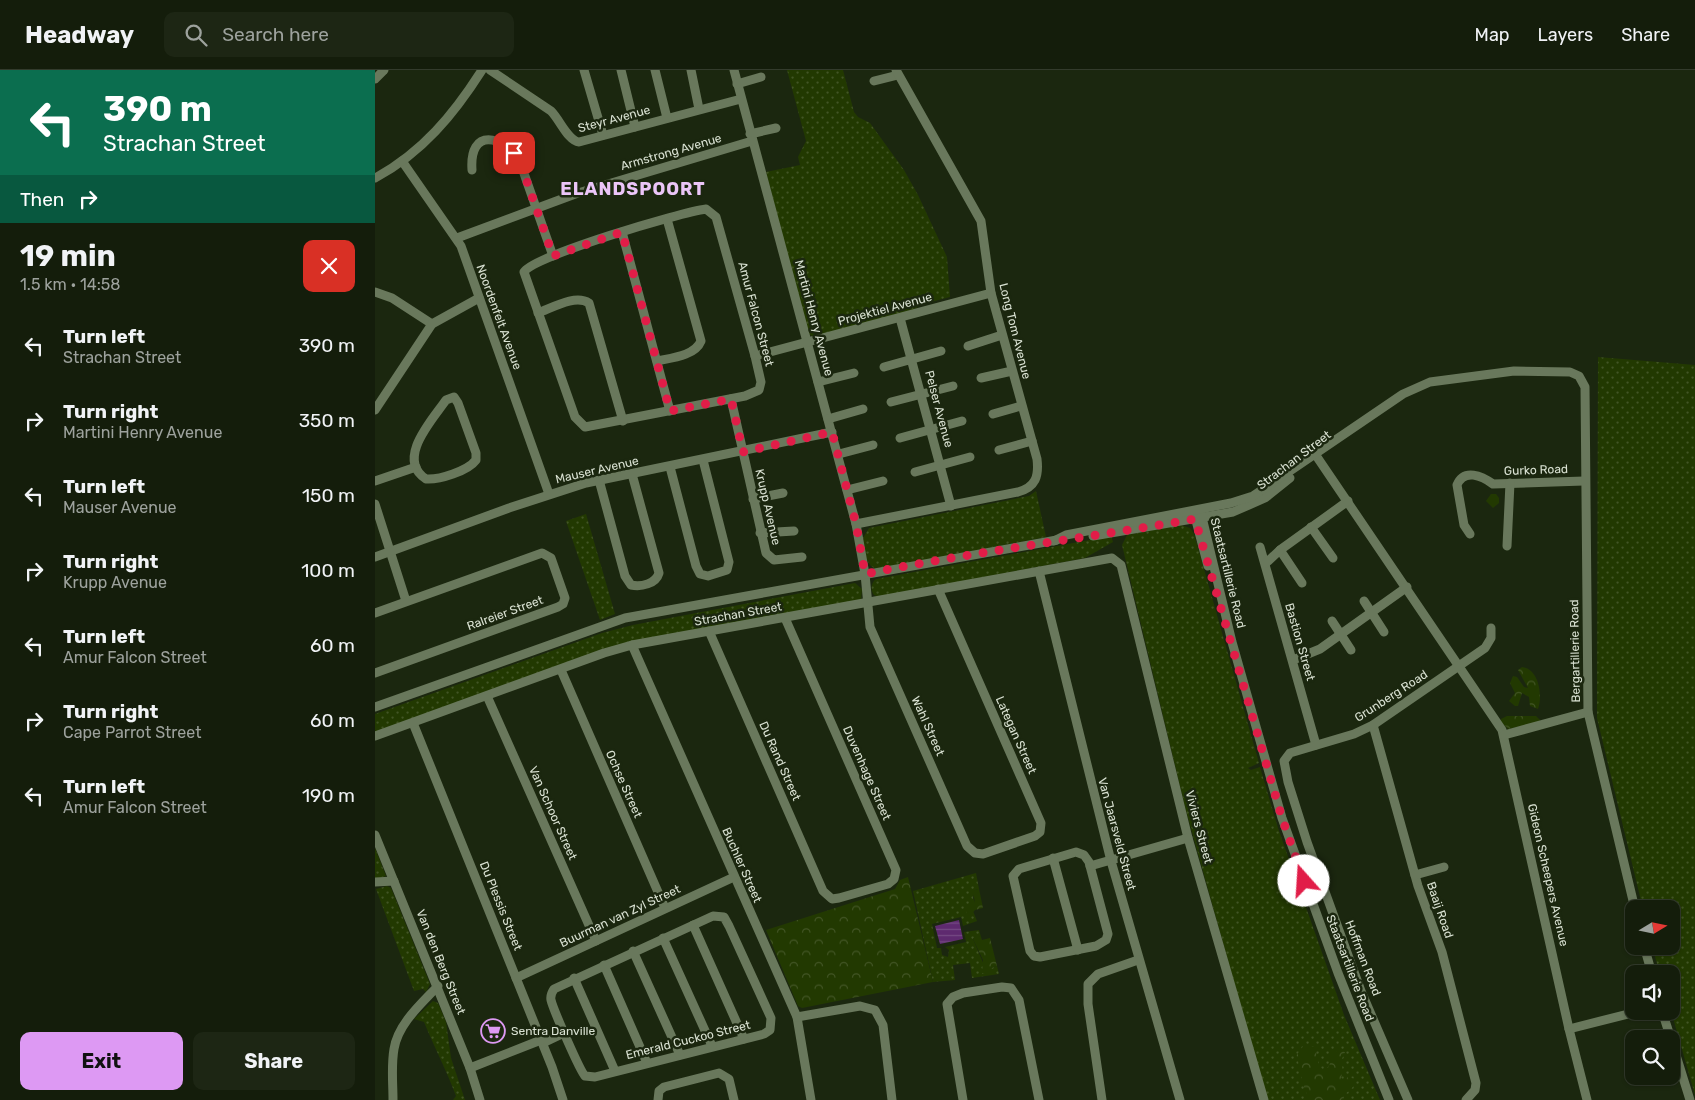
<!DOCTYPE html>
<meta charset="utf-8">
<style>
:root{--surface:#141d0b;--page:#1d2614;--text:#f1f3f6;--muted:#9da29d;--line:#333b2c;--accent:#dd99f3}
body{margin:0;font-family:Rubik,sans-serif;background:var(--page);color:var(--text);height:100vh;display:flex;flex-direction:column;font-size:19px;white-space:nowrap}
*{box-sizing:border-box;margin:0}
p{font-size:16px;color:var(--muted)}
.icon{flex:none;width:28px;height:28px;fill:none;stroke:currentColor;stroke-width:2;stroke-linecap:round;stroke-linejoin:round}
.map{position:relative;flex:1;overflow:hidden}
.drawer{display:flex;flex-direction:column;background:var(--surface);width:375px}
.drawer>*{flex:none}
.top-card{background:#0b6e4f;color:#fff;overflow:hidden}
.needle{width:32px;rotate:80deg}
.controls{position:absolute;left:1250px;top:830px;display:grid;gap:10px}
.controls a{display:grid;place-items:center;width:55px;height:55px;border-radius:10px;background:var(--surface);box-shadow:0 1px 4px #0004,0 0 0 1px var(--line);font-size:25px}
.pin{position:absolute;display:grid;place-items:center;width:42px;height:42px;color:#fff;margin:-21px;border-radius:10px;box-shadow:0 2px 8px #0006}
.me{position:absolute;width:55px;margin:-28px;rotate:341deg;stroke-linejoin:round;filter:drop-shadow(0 0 4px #0008)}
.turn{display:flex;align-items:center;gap:18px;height:105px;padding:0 20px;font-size:22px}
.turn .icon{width:65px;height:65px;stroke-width:2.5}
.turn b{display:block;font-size:35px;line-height:42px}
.then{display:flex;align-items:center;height:48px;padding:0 20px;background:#0003;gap:10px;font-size:19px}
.round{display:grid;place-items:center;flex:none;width:52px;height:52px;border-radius:10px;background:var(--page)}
.summary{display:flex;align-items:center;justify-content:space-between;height:85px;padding:0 20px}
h1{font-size:30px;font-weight:700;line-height:38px}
.primary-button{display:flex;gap:10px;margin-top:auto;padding:10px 20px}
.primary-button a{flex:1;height:58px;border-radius:10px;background:var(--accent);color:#111;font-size:20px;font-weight:700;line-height:58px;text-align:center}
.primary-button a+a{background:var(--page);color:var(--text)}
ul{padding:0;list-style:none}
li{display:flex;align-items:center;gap:15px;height:75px;padding:0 20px}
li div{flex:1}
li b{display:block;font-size:19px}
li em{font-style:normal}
header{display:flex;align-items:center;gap:30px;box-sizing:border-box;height:70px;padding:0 25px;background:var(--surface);border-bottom:1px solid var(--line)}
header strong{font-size:24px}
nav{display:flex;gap:28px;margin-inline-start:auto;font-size:18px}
.search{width:350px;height:45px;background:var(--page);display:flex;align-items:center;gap:12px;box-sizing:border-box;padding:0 18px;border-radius:10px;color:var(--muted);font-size:19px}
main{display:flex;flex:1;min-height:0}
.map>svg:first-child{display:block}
.grass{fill:url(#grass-dots)}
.forest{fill:url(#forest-crowns)}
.water{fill:url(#water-rules)}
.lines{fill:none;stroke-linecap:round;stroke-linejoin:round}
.minor{stroke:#69785c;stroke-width:9}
.route{stroke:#e11d48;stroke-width:9;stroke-dasharray:0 16.2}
.labels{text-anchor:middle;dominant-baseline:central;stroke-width:5;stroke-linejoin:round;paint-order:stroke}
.street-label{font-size:12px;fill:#dae2d3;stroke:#1b270f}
.poi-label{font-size:12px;fill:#dae2d3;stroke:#1b270f;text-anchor:start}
.district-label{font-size:18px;font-weight:bold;letter-spacing:1px;fill:#ebc5f8;stroke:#1b270f}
</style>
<header>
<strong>Headway</strong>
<div class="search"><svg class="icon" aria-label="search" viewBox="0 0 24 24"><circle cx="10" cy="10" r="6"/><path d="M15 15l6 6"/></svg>Search here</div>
<nav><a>Map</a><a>Layers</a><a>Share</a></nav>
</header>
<main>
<section class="drawer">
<div class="top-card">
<div class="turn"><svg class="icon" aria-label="left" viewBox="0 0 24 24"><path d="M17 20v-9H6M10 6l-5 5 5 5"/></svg><div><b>390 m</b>Strachan Street</div></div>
<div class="then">Then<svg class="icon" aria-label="right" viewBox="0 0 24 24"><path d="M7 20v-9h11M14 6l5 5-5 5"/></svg></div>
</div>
<div class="summary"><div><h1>19 min</h1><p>1.5 km · 14:58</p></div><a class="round" style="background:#d93025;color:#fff"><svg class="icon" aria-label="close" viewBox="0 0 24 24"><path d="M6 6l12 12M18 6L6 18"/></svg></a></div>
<ul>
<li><svg class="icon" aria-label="left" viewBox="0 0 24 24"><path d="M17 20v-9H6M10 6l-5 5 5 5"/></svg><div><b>Turn left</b><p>Strachan Street</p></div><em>390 m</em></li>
<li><svg class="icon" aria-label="right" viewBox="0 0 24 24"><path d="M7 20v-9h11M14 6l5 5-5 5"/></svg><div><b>Turn right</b><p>Martini Henry Avenue</p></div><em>350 m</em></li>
<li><svg class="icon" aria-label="left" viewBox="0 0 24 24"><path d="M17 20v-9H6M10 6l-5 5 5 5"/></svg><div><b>Turn left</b><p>Mauser Avenue</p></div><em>150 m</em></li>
<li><svg class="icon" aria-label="right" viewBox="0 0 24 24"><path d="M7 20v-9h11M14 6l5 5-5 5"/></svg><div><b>Turn right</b><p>Krupp Avenue</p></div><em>100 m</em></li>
<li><svg class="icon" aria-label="left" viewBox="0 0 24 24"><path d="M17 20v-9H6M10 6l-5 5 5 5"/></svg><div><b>Turn left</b><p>Amur Falcon Street</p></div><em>60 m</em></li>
<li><svg class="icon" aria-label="right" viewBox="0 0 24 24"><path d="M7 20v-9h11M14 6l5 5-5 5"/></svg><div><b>Turn right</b><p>Cape Parrot Street</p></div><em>60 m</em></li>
<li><svg class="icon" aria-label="left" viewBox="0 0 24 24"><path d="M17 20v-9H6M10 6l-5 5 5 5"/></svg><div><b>Turn left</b><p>Amur Falcon Street</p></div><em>190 m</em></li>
</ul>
<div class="primary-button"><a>Exit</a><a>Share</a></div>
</section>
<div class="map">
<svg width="1320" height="1030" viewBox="0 0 1320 1030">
<defs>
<pattern id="grass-dots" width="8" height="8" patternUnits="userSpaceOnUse" patternTransform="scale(1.25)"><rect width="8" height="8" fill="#223901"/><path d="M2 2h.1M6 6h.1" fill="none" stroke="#425525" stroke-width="1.8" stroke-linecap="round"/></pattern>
<pattern id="forest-crowns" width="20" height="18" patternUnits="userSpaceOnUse" patternTransform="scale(1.25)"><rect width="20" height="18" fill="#223901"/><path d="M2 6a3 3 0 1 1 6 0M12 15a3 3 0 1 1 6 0" fill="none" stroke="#425525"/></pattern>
<pattern id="water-rules" width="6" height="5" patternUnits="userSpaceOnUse" patternTransform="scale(1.25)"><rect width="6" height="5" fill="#5e2a6f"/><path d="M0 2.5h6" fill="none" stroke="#744983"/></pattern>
</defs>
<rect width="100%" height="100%" fill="#1b270f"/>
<g class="grass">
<path d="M412,0H468L479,42L483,47L495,53L529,100L543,125L572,187L575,227L548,234L532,243L438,267L433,263L391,102L425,95L423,87L431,71Z"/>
<path d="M1223,287L1320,295V1025L1296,941V904H1285L1277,876H1296V839H1268L1222,648Z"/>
<path d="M661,421L671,467L503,499C490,498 490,479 488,468L494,458L654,426Z"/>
<path d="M211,444L240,544L225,550L191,451Z"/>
<path d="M806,455L815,458L819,464L884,693L873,698L876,700L885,697L903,758L969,945L1005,1030H892L810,737L747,475L752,465Z"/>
<path d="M736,466L738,472L710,488L504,527L499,525C495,519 496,513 501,509Z"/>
<path d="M480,513L487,519L486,530L295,565L0,663V644L227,563L258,555Z"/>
<path d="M0,778L11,806L0,810Z"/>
<path d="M601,803L604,819L600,820L598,828L600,832L596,836L602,851L588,856L586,847L557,854L562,878H566L567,885L573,887L574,880L570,877L591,872L589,862L604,860L606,867L601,866L598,869L609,895L616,898L622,896L624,904L597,908L595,893L578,895L580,910L558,912L538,821Z"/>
<path d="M12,816L16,818L55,914L51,922L48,919L39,921L1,819Z"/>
<path d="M58,931L63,933L71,952L76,988L90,1030H78L81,1026C72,1001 59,977 49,952L39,949Z"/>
</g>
<g class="forest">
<path d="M1116,424H1121L1124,428V433L1118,438L1111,431Z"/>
<path d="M1147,597C1164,599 1168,626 1163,639L1155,636L1154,627L1147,623L1143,636H1140L1134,631L1140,623L1135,613L1138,606L1142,607L1149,617L1153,618L1143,600Z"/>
<path d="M1132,646H1161L1165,650V652L1133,659L1126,652V649Z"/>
<path d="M533,807L558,912L427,938L423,936L391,860L520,819L525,810Z"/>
<path d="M604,819L608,838L600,840L595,846L591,845L592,836L600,832L598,823L600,820Z"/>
<path d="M601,865L606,867L607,870L615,868L622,896L616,898L614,904H607L608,890L598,869Z"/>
<path d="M929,975L940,977L944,996L950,1001L955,994L953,987L955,983L966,980L970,982L966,991L968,1001L966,1008L970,1010L974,1006L980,1010L978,1017L968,1026L969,1030H937C925,1019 928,1001 921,986Z"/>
</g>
<path class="water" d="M584,850L588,869L565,874L560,856Z"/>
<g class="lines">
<g class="minor">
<path d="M115,0L176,41C185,50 193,71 204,72L366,29"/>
<path d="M209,0L228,65"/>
<path d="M246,0L260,57"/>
<path d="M280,0L292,48"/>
<path d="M316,0L324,39"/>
<path d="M359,0L481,454L490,504L495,557L592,776L600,783L608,784L660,766L665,762L666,753L563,519"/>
<path d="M0,9L9,0"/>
<path d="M499,11L523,5"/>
<path d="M362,14L386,7"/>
<path d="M375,64L401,58"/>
<path d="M27,91L86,176L174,424"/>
<path d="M97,100C94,57 128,65 145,92L178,186"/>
<path d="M0,108C47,83 79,44 107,0"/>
<path d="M331,139L341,147L380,286L386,312L384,320L370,326L210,357L200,347L149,202C158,186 307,142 331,139Z"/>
<path d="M247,162L295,341"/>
<path d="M82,168L203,123L377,71"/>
<path d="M0,222L17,228L57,254"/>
<path d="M163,243C177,238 200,224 214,233L248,351"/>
<path d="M525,248L576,436"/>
<path d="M593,276L627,265"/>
<path d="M380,286L616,223"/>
<path d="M282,291C296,288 320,286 326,271L292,149"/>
<path d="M509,297L566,281"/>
<path d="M606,308L637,301"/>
<path d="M443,312L479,303"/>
<path d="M79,327L83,333L101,383V390C93,401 64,410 51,409C20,389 58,349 71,330Z"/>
<path d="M356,329L391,483L399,490L427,487"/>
<path d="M516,332L578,316"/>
<path d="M0,340L57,254L104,228"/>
<path d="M618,344L646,336"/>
<path d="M453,349L488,339"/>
<path d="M525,368L587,351"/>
<path d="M624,380L657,371"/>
<path d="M464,384L498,375"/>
<path d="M940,384L1127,660L1194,959L1212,1030"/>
<path d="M295,397L321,496L325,504L333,506L352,500L354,492L328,390"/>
<path d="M540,402L595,387"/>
<path d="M224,410L250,506L256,515C266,517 281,514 284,503L257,404"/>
<path d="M0,411L41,397"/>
<path d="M472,420L508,411"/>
<path d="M378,429L408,423"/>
<path d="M0,434L31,531"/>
<path d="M819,443L833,496"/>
<path d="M826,443L857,572L907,748L963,903L1014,1030"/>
<path d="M481,454L643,422C661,417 664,406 662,389L616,223L606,151L521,0"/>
<path d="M936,457L958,488"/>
<path d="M385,463L419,461"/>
<path d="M1095,464L1089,455L1082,415C1089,398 1107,406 1118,414L1209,411"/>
<path d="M718,466L858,442L890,428L915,408"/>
<path d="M679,471L691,465L856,433L878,426L1028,324L1055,312L1139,301L1195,302L1204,306L1210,317L1213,642L1260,839"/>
<path d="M1132,476L1135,413"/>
<path d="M885,477L941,675"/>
<path d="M905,480L927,513"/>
<path d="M0,487L134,438L211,413L457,362"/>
<path d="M891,493L905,480L973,431"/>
<path d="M664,501L736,791L805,1030"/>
<path d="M989,531L1009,562"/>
<path d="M0,543L167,483L176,488L190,528L188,534L183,537L0,603"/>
<path d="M957,551L976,580"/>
<path d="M334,561L448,821L457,829L464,828L513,814L519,809L521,800L410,548"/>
<path d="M257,575L422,947L436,1030"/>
<path d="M918,590L945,579L1032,517"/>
<path d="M186,600L290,838"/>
<path d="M112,626L221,871"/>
<path d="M0,637L250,548L682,470"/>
<path d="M38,653L177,997L188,1030"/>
<path d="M998,655L1043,816L1067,882L1101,1013L1100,1020L1091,1030"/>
<path d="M1129,665L1213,642"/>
<path d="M0,666L229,583L257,575L737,488L746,495L813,768L889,1030"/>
<path d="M0,765L95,998L105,1030"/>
<path d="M701,782L709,785L714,792L733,864L731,870L721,876L665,887L659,886L655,881L638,806L644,799Z"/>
<path d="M678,788L703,880"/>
<path d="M715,796L813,768"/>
<path d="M1040,805L1069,797"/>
<path d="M0,812L19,811"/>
<path d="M338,846L349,847L354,856L396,948L395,960L389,964L220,1007L210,1006C205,1001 178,939 176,930C175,925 177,922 179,919Z"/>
<path d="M318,855L369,969"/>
<path d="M288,868L337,976"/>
<path d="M1269,876L1277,904"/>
<path d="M258,881L305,985"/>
<path d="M229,895L272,993"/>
<path d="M141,908L359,807"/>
<path d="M199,908L240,1001"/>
<path d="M1287,941L1296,969"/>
<path d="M422,947L485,936L500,940L508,955L517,1030"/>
<path d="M1194,959L1265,941"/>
<path d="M1296,969L1315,1030"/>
<path d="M168,973L189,963"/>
<path d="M95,998L166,970"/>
<path d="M18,1030C18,1013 16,996 19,979C23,954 46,934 63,916"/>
<path d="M283,1030L284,1021L289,1017L344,1003L354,1009L359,1030"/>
<path d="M588,1030L572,934L578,927L588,923L627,917L636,918L644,930L664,1030"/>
<path d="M727,1030L713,934V914L723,904L763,890"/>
<path d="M1033,1030L986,921L932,772L913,712L909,691L915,683L979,664L998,655L1110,578L1116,568V558"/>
</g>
</g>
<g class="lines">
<path class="route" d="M139,83L145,92L178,186L247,162L295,341L356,329L368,382L457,362L481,454L490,504C599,482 710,468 820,449L907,748L929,811"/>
</g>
<defs>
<g id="supermarket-ring" transform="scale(1.25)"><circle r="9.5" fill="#1b270f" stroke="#dd99f3" stroke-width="1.5"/><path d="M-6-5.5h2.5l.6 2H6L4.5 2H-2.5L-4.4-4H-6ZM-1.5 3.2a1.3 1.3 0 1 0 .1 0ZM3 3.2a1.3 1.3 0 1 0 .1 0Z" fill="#dd99f3"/></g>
</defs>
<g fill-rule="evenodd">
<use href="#supermarket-ring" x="118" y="961"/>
</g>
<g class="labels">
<g class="street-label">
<text transform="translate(239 49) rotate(-15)">Steyr Avenue</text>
<text transform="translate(296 82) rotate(-16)">Armstrong Avenue</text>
<text transform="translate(510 239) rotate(-15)">Projektiel Avenue</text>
<text transform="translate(381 244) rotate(75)">Amur Falcon Street</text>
<text transform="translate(124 247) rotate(70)">Noordenfelt Avenue</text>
<text transform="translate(439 248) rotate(75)">Martini Henry Avenue</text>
<text transform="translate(640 261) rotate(76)">Long Tom Avenue</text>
<text transform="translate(564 339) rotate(75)">Pelser Avenue</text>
<text transform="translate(919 390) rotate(-37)">Strachan Street</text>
<text transform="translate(222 400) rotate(-13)">Mauser Avenue</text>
<text transform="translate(1161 400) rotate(-2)">Gurko Road</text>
<text transform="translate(393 437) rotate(77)">Krupp Avenue</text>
<text transform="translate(853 503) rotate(76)">Staatsartillerie Road</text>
<text transform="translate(130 543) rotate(-20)">Ralreier Street</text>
<text transform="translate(363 544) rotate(-10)">Strachan Street</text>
<text transform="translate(925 572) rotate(74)">Bastion Street</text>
<text transform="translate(1200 581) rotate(-91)">Bergartillerie Road</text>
<text transform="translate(1016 626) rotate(-33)">Grunberg Road</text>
<text transform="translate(553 656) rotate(66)">Wahl Street</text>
<text transform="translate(641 665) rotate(66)">Lategan Street</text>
<text transform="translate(405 691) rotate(66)">Du Rand Street</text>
<text transform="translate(492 703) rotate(66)">Duvenhage Street</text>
<text transform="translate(249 714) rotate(66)">Ochse Street</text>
<text transform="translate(178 743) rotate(66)">Van Schoor Street</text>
<text transform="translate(824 757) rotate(75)">Viviers Street</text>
<text transform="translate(742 764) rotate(75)">Van Jaarsveld Street</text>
<text transform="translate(367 795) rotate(66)">Buchler Street</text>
<text transform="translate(1173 805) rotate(77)">Gideon Scheepers Avenue</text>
<text transform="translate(126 836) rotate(68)">Du Plessis Street</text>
<text transform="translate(1065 840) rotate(71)">Baaij Road</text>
<text transform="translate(245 846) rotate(-25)">Buurman van Zyl Street</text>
<text transform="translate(988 888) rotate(69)">Hoffman Road</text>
<text transform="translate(66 892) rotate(68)">Van den Berg Street</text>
<text transform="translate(975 898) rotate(69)">Staatsartillerie Road</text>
<text transform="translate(313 970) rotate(-14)">Emerald Cuckoo Street</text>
</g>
<g class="poi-label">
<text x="136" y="961">Sentra Danville</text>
</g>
<g class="district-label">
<text x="258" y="119">ELANDSPOORT</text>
</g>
</g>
</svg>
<div class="controls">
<a><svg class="needle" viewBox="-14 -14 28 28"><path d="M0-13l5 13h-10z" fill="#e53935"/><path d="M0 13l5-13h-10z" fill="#9da29d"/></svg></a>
<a><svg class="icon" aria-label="sound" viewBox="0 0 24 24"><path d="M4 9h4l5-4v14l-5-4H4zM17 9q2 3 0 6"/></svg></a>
<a><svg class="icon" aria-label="search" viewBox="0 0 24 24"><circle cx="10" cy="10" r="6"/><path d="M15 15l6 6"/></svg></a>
</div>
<div class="pin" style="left:139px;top:83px;background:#d93025"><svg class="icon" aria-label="arrive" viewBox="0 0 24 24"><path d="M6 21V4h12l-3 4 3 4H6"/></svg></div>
<svg class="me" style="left:929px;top:811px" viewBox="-20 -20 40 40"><circle r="19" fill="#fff"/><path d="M0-13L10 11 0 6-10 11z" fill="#e11d48"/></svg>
</div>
</main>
